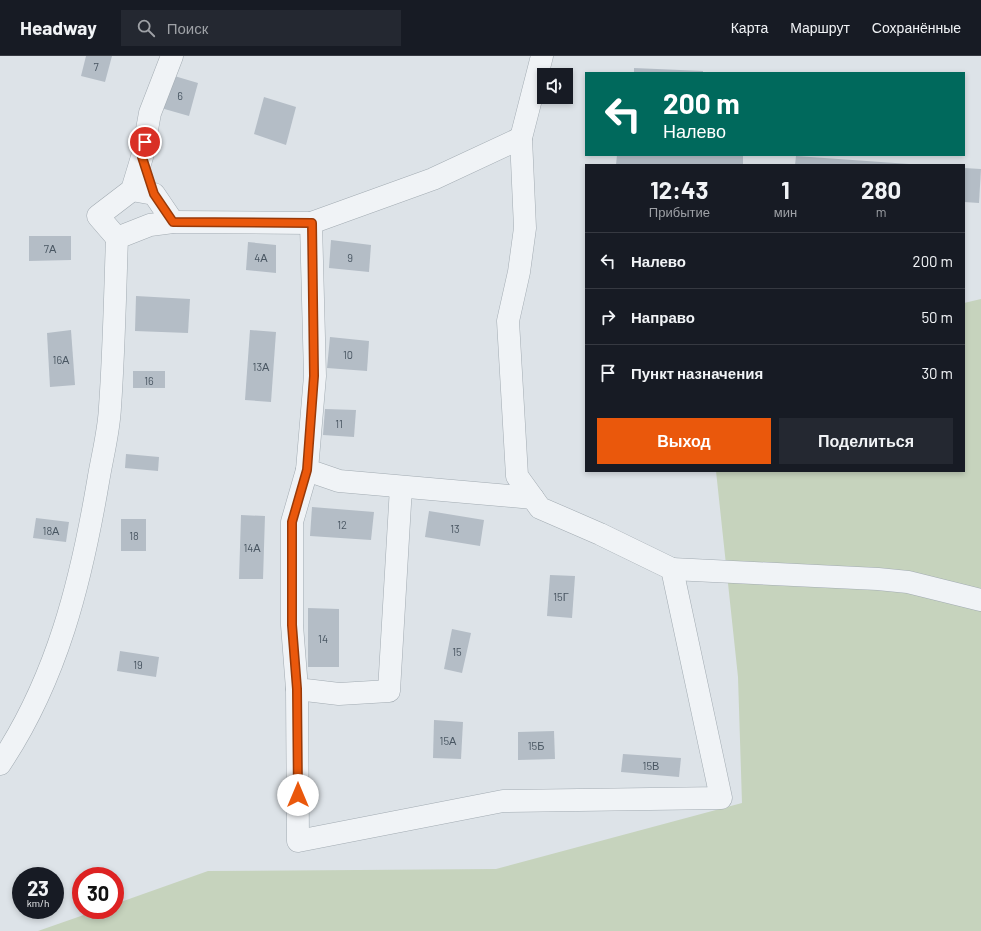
<!DOCTYPE html>
<html lang="ru">
<meta charset="utf-8">
<style>
:root{--surface:#171b24;--page:#242831;--text:#f1f3f6;--muted:#9ea1a6;--line:#363941;--accent:#ea580c}
body{margin:0;font-family:Barlow,sans-serif;background:var(--page);color:var(--text);height:100vh;display:flex;flex-direction:column;font-size:15px;white-space:nowrap}
*{box-sizing:border-box;margin:0}
p{font-size:13px;color:var(--muted)}
.icon{flex:none;width:22px;height:22px;fill:none;stroke:currentColor;stroke-width:2;stroke-linecap:round;stroke-linejoin:round}
.map{position:relative;flex:1;overflow:hidden}
.panel{position:absolute;left:585px;top:108px;width:380px;height:308px;display:flex;flex-direction:column;background:var(--surface);border-radius:0px;box-shadow:0 2px 6px #0003}
.panel>*{flex:none}
.hud{position:absolute;left:585px;top:16px;width:380px;height:84px;border-radius:0px;box-shadow:0 2px 6px #0003;background:#00695c;color:#fff;overflow:hidden}
.fabs{position:absolute;left:537px;top:12px;display:grid;gap:8px}
.fabs a{display:grid;place-items:center;width:36px;height:36px;border-radius:0px;background:var(--surface);box-shadow:0 2px 6px #0003;font-size:20px}
.speed{position:absolute;left:12px;top:811px;display:flex;gap:8px;font-size:20px;font-weight:700;text-align:center}
.speed>*{display:grid;place-content:center;width:52px;height:52px;border-radius:50%;background:var(--surface);box-shadow:0 2px 6px #0003;line-height:1}
.speed small{font-size:10px;font-weight:400}
.speed .limit{border:6px solid #d22;background:#fff;color:#111}
.pin{position:absolute;display:grid;place-items:center;width:34px;height:34px;color:#fff;margin:-17px;border:2px solid #fff;border-radius:50%;box-shadow:0 1px 4px #0007}
.me{position:absolute;width:44px;margin:-22px;rotate:0deg;stroke-linejoin:round;filter:drop-shadow(0 0 3px #0008)}
.turn{display:flex;align-items:center;gap:14px;height:84px;padding:0 12px;font-size:18px}
.turn .icon{width:52px;height:52px;stroke-width:2.5}
.turn b{display:block;font-size:28px;line-height:34px}
.eta{display:flex;justify-content:space-evenly;align-items:center;height:68px;text-align:center}
.eta b{font-size:24px;font-weight:700;line-height:28px}
.button{display:flex;gap:8px;margin-top:auto;padding:8px 12px}
.button a{flex:1;height:46px;border-radius:0px;background:var(--accent);color:#fff;font-size:16px;font-weight:700;line-height:46px;text-align:center}
.button a+a{background:var(--page);color:var(--text)}
ul{padding:0;list-style:none}
li{display:flex;align-items:center;gap:12px;height:56px;padding:0 12px;border-top:1px solid var(--line)}
li div{flex:1}
li b{display:block;font-size:15px}
li em{font-style:normal}
header{display:flex;align-items:center;gap:24px;box-sizing:border-box;height:56px;padding:0 20px;background:var(--surface);border-bottom:1px solid var(--line)}
header strong{font-size:19px}
nav{display:flex;gap:22px;margin-inline-start:auto;font-size:14px}
.search{width:280px;height:36px;background:var(--page);display:flex;align-items:center;gap:10px;box-sizing:border-box;padding:0 14px;border-radius:0px;color:var(--muted);font-size:15px}
.map>svg:first-child{display:block}
.green{fill:#c6d3bd}
.building{fill:#b4bdc6}
.lines{fill:none;stroke-linecap:round;stroke-linejoin:round}
.minor-casing{stroke:#a2abb2;stroke-width:23}
.minor{stroke:#f0f3f6;stroke-width:22}
.route-casing{stroke:#983908;stroke-width:10}
.route{stroke:#ea580c;stroke-width:7}
.labels{text-anchor:middle;dominant-baseline:central;stroke-width:3;stroke-linejoin:round;paint-order:stroke}
.number-label{font-size:11px;fill:#495662}
</style>
<header>
<strong>Headway</strong>
<div class="search"><svg class="icon" aria-label="search" viewBox="0 0 24 24"><circle cx="10" cy="10" r="6"/><path d="M15 15l6 6"/></svg>Поиск</div>
<nav><a>Карта</a><a>Маршрут</a><a>Сохранённые</a></nav>
</header>
<div class="map">
<svg width="981" height="875" viewBox="0 0 981 875">
<rect width="100%" height="100%" fill="#dde3e8"/>
<path class="green" d="M981,243V875H38L98,854H115V848L208,815L496,813L742,747L738,621L716,415H964V247Z"/>
<g class="building">
<path d="M86,0H112L105,26L81,20Z"/>
<path d="M634,12L703,15V17H634Z"/>
<path d="M171,19L198,27L189,60L161,52Z"/>
<path d="M264,41L296,51L286,89L254,78Z"/>
<path d="M617,99H743V109H616Z"/>
<path d="M796,100L909,108V109H795Z"/>
<path d="M964,112L981,113L979,147L964,146Z"/>
<path d="M29,180H71V204L29,205Z"/>
<path d="M331,184L371,189L369,216L329,212Z"/>
<path d="M248,186L276,189V217L246,214Z"/>
<path d="M136,240L190,243L188,277L135,275Z"/>
<path d="M71,274L75,329L50,331L47,277Z"/>
<path d="M250,274L276,276L271,346L245,344Z"/>
<path d="M330,281L369,285L367,315L327,312Z"/>
<rect x="133" y="315" width="32" height="17"/>
<path d="M325,353L356,354L354,381L323,379Z"/>
<path d="M126,398L159,401L158,415L125,412Z"/>
<path d="M312,451L374,456L371,484L310,480Z"/>
<path d="M429,455L484,464L480,490L425,481Z"/>
<path d="M241,459L265,460L263,523H239Z"/>
<path d="M36,462L69,466L66,486L33,482Z"/>
<rect x="121" y="463" width="25" height="32"/>
<path d="M550,519L575,520L572,562L547,560Z"/>
<path d="M308,552L339,553V611H308Z"/>
<path d="M452,573L471,577L462,617L444,613Z"/>
<path d="M120,595L159,601L156,621L117,615Z"/>
<path d="M434,664L463,666L461,703L433,702Z"/>
<path d="M554,675L555,703L518,704V676Z"/>
<path d="M623,698L681,702L679,721L621,716Z"/>
</g>
<g class="lines">
<g class="minor-casing">
<g id="minor">
<path d="M132,134L154,138L173,166"/>
<path d="M311,167L315,320L307,414L339,425L533,442"/>
<path d="M117,182L98,160L132,134L142,101L150,57L172,0"/>
<path d="M307,414L292,466V569L297,633L339,638L389,635L401,431"/>
<path d="M672,513L878,523L908,526L981,544"/>
<path d="M297,633L298,785L503,745L721,742L672,513L600,478L540,452L517,420L508,265L519,216L525,172L521,82L542,0"/>
<path d="M0,708C57,623 81,526 98,426C102,401 109,376 110,351C114,295 115,238 117,182L150,169L173,166L311,167L433,123L521,82"/>
</g>
</g>
<use href="#minor" class="minor"/>
</g>
<g class="lines">
<g class="route-casing">
<path id="route" d="M145,86L142,101L154,138L173,166L312,167L314,320L307,414L292,466V569L297,633L298,739"/>
</g>
<use href="#route" class="route"/>
</g>
<g class="labels">
<g class="number-label">
<text x="96" y="10">7</text>
<text x="180" y="39">6</text>
<text x="50" y="192">7А</text>
<text x="261" y="201">4А</text>
<text x="350" y="201">9</text>
<text x="348" y="298">10</text>
<text x="61" y="303">16А</text>
<text x="261" y="310">13А</text>
<text x="149" y="324">16</text>
<text x="339" y="367">11</text>
<text x="342" y="468">12</text>
<text x="455" y="472">13</text>
<text x="51" y="474">18А</text>
<text x="134" y="479">18</text>
<text x="252" y="491">14А</text>
<text x="561" y="540">15Г</text>
<text x="323" y="582">14</text>
<text x="457" y="595">15</text>
<text x="138" y="608">19</text>
<text x="448" y="684">15А</text>
<text x="536" y="689">15Б</text>
<text x="651" y="709">15В</text>
</g>
</g>
</svg>
<div class="fabs">
<a><svg class="icon" aria-label="sound" viewBox="0 0 24 24"><path d="M4 9h4l5-4v14l-5-4H4zM17 9q2 3 0 6"/></svg></a>
</div>
<div class="speed"><div>23<small>km/h</small></div><div class="limit">30</div></div>
<div class="pin" style="left:145px;top:86px;background:#d93025"><svg class="icon" aria-label="arrive" viewBox="0 0 24 24"><path d="M6 21V4h12l-3 4 3 4H6"/></svg></div>
<svg class="me" style="left:298px;top:739px" viewBox="-20 -20 40 40"><circle r="19" fill="#fff"/><path d="M0-13L10 11 0 6-10 11z" fill="#ea580c"/></svg>
<div class="hud">
<div class="turn"><svg class="icon" aria-label="left" viewBox="0 0 24 24"><path d="M17 20v-9H6M10 6l-5 5 5 5"/></svg><div><b>200 m</b>Налево</div></div>
</div>
<section class="panel">
<div class="eta">
<div><b>12:43</b><p>Прибытие</p></div>
<div><b>1</b><p>мин</p></div>
<div><b>280</b><p>m</p></div>
</div>
<ul>
<li><svg class="icon" aria-label="left" viewBox="0 0 24 24"><path d="M17 20v-9H6M10 6l-5 5 5 5"/></svg><div><b>Налево</b></div><em>200 m</em></li>
<li><svg class="icon" aria-label="right" viewBox="0 0 24 24"><path d="M7 20v-9h11M14 6l5 5-5 5"/></svg><div><b>Направо</b></div><em>50 m</em></li>
<li><svg class="icon" aria-label="arrive" viewBox="0 0 24 24"><path d="M6 21V4h12l-3 4 3 4H6"/></svg><div><b>Пункт назначения</b></div><em>30 m</em></li>
</ul>
<div class="button"><a>Выход</a><a>Поделиться</a></div>
</section>
</div>
